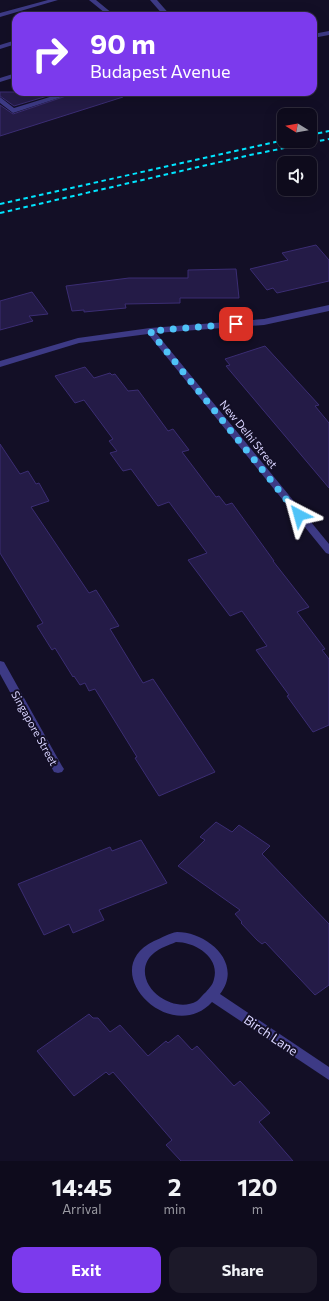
<!DOCTYPE html>
<style>
:root{--surface:#0e0b1c;--page:#1c1929;--text:#f1f3f6;--muted:#9b9ba3;--line:#2e2b3b;--accent:#7c3aed}
body{margin:0;font-family:Commissioner,sans-serif;background:var(--page);color:var(--text);height:100vh;display:flex;flex-direction:column;font-size:15px;white-space:nowrap}
*{box-sizing:border-box;margin:0}
p{font-size:13px;color:var(--muted)}
.icon{flex:none;width:22px;height:22px;fill:none;stroke:currentColor;stroke-width:2;stroke-linecap:round;stroke-linejoin:round}
.map{position:relative;height:1161px;overflow:hidden}
.side{display:flex;flex-direction:column;background:var(--surface);flex:1}
.side>*{flex:none}
.banner{position:absolute;left:12px;top:12px;width:305px;height:84px;border-radius:12px;box-shadow:0 4px 16px #0002,0 0 0 1px var(--line);background:#7c3aed;color:#fff;overflow:hidden}
.needle{width:26px;rotate:281deg}
.buttons{position:absolute;left:277px;top:108px;display:grid;gap:8px}
.buttons a{display:grid;place-items:center;width:40px;height:40px;border-radius:8px;background:var(--surface);box-shadow:0 4px 16px #0002,0 0 0 1px var(--line);font-size:20px}
.pin{position:absolute;display:grid;place-items:center;width:34px;height:34px;color:#fff;margin:-17px;border-radius:8px;box-shadow:0 2px 6px #0006}
.me{position:absolute;width:44px;margin:-22px;rotate:321deg;stroke-linejoin:round;filter:drop-shadow(0 0 3px #0008)}
.turn{display:flex;align-items:center;gap:14px;height:84px;padding:0 12px;font-size:18px}
.turn .icon{width:52px;height:52px;stroke-width:2.5}
.turn b{display:block;font-size:28px;line-height:34px}
.eta{display:flex;justify-content:space-evenly;align-items:center;height:68px;text-align:center}
.eta b{font-size:24px;font-weight:700;line-height:28px}
.action{display:flex;gap:8px;margin-top:auto;padding:8px 12px}
.action a{flex:1;height:46px;border-radius:12px;background:var(--accent);color:#fff;font-size:16px;font-weight:700;line-height:46px;text-align:center}
.action a+a{background:var(--page);color:var(--text)}
.map>svg:first-child{display:block}
.building{fill:#241b47;stroke:#3b2d73}
.lines{fill:none;stroke-linecap:round;stroke-linejoin:round}
.service{fill:#3d3a85;fill-rule:evenodd}
.minor{fill:#3d3a85;fill-rule:evenodd}
.rail{stroke:#00e5ff;stroke-width:2;stroke-dasharray:4.5 3.5;stroke-linecap:butt}
.route{stroke:#4fc3f7;stroke-width:7;stroke-dasharray:0 12.6}
.labels{text-anchor:middle;dominant-baseline:central;stroke-width:4;stroke-linejoin:round;paint-order:stroke}
.street-label{font-size:11px;fill:#d9d4ff;stroke:#130f26}
.near-street-label{font-size:13px;fill:#d9d4ff;stroke:#130f26}
</style>
<div class="map">
<svg width="329" height="1161" viewBox="0 0 329 1161">
<rect width="100%" height="100%" fill="#130f26"/>
<g class="building">
<path d="M0,92H61L14,106L0,96Z"/>
<path d="M78,92H123V97L0,136V105L13,114Z"/>
<path d="M316,245L329,260V281L277,293L273,288L267,290L250,269L288,260L282,253Z"/>
<path d="M236,269L239,298H180V303L125,304L126,308L84,312V310L72,311L66,286L129,278H188V270Z"/>
<path d="M32,292L48,314L29,316L33,321L0,330V301Z"/>
<path d="M265,346L319,405L315,406L329,423V488L226,366L230,365L225,359Z"/>
<path d="M85,367L94,378L110,373L112,375L115,374L128,391L138,390L168,431L173,429L189,450L182,452L216,497L219,496L226,505L232,503L274,561H273L309,607L297,612L325,649L322,650L329,659V725L313,732L287,696L289,695L256,650L267,646L242,611L230,616L188,560L207,553L169,502L158,506L131,469L123,471L110,453L117,451L109,441L113,439L84,400L75,403L55,376Z"/>
<path d="M0,444L20,474L28,471L36,484L39,483L49,501L31,507L89,593L96,590L119,626L110,629L143,683L153,679L215,772L159,796L135,758L137,757L95,689L89,691L85,683L80,685L74,676L73,677L55,648L52,650L37,626L43,623L0,553Z"/>
<path d="M216,822L232,832L239,825L270,846L262,854L329,924V985L315,995L265,942L262,944L257,940L241,923L242,922L235,914L240,910L178,866L205,840L200,837Z"/>
<path d="M141,840L167,883L99,910L104,920L73,933L69,924L44,935L18,884L110,847L112,851Z"/>
<path d="M89,1014L93,1018H98L110,1032L120,1025L148,1056L166,1041L168,1043L178,1035L192,1050L197,1046L234,1086L240,1081L270,1113L259,1122L293,1161H181L166,1145L172,1140L113,1072L109,1075L106,1072L74,1096L37,1051Z"/>
</g>
<g class="lines">
<g class="service">
<path d="M48,0H58L0,17V13Z"/>
<path d="M89,0H96L113,14L111,16H101L105,13Z"/>
<path d="M150,0H157L171,16H164Z"/>
<path d="M329,31V35L313,38V34Z"/>
<path d="M16,40V44L0,49V45Z"/>
<path d="M16,73V77L0,82V78Z"/>
<path d="M66,92H77L13,113L0,103V97L14,108Z"/>
</g>
<g class="minor">
<path d="M329,305V311L264,325L156,333L329,544V554L326,553L148,334L79,343L0,367V361L78,338L150,328L264,319Z"/>
<path d="M0,661L4,662L62,766L64,769L62,772L58,773L54,772L0,674Z"/>
<path d="M177,932C207,932 244,963 220,994L329,1067V1080L212,1002C171,1047 94,970 154,941C162,938 169,933 177,932ZM176,942C195,942 220,957 214,979C213,985 209,988 206,992C203,994 200,999 197,1001C185,1008 170,1004 160,997C145,987 138,966 154,953C160,948 169,945 176,942Z"/>
</g>
<g class="rail">
<path d="M310,135L329,131"/>
<path d="M0,204L284,140"/>
<path d="M0,213L250,155L329,139"/>
</g>
</g>
<g class="lines">
<path class="route" d="M236,324L150,331L299,515"/>
</g>
<g class="labels">
<g class="street-label">
<text transform="translate(249 434) rotate(51)">New Delhi Street</text>
<text transform="translate(35 728) rotate(61)">Singapore Street</text>
</g>
<g class="near-street-label">
<text transform="translate(271 1035) rotate(34)">Birch Lane</text>
</g>
</g>
</svg>
<div class="buttons">
<a><svg class="needle" viewBox="-14 -14 28 28"><path d="M0-13l5 13h-10z" fill="#e53935"/><path d="M0 13l5-13h-10z" fill="#9b9ba3"/></svg></a>
<a><svg class="icon" aria-label="sound" viewBox="0 0 24 24"><path d="M4 9h4l5-4v14l-5-4H4zM17 9q2 3 0 6"/></svg></a>
</div>
<div class="pin" style="left:236px;top:324px;background:#d93025"><svg class="icon" aria-label="arrive" viewBox="0 0 24 24"><path d="M6 21V4h12l-3 4 3 4H6"/></svg></div>
<svg class="me" style="left:299px;top:515px" viewBox="-20 -20 40 40"><path d="M0-17L14 15 0 8-14 15z" fill="#4fc3f7" stroke="#fff" stroke-width="4"/></svg>
<div class="banner">
<div class="turn"><svg class="icon" aria-label="right" viewBox="0 0 24 24"><path d="M7 20v-9h11M14 6l5 5-5 5"/></svg><div><b>90 m</b>Budapest Avenue</div></div>
</div>
</div>
<section class="side">
<div class="eta">
<div><b>14:45</b><p>Arrival</p></div>
<div><b>2</b><p>min</p></div>
<div><b>120</b><p>m</p></div>
</div>
<div class="action"><a>Exit</a><a>Share</a></div>
</section>
